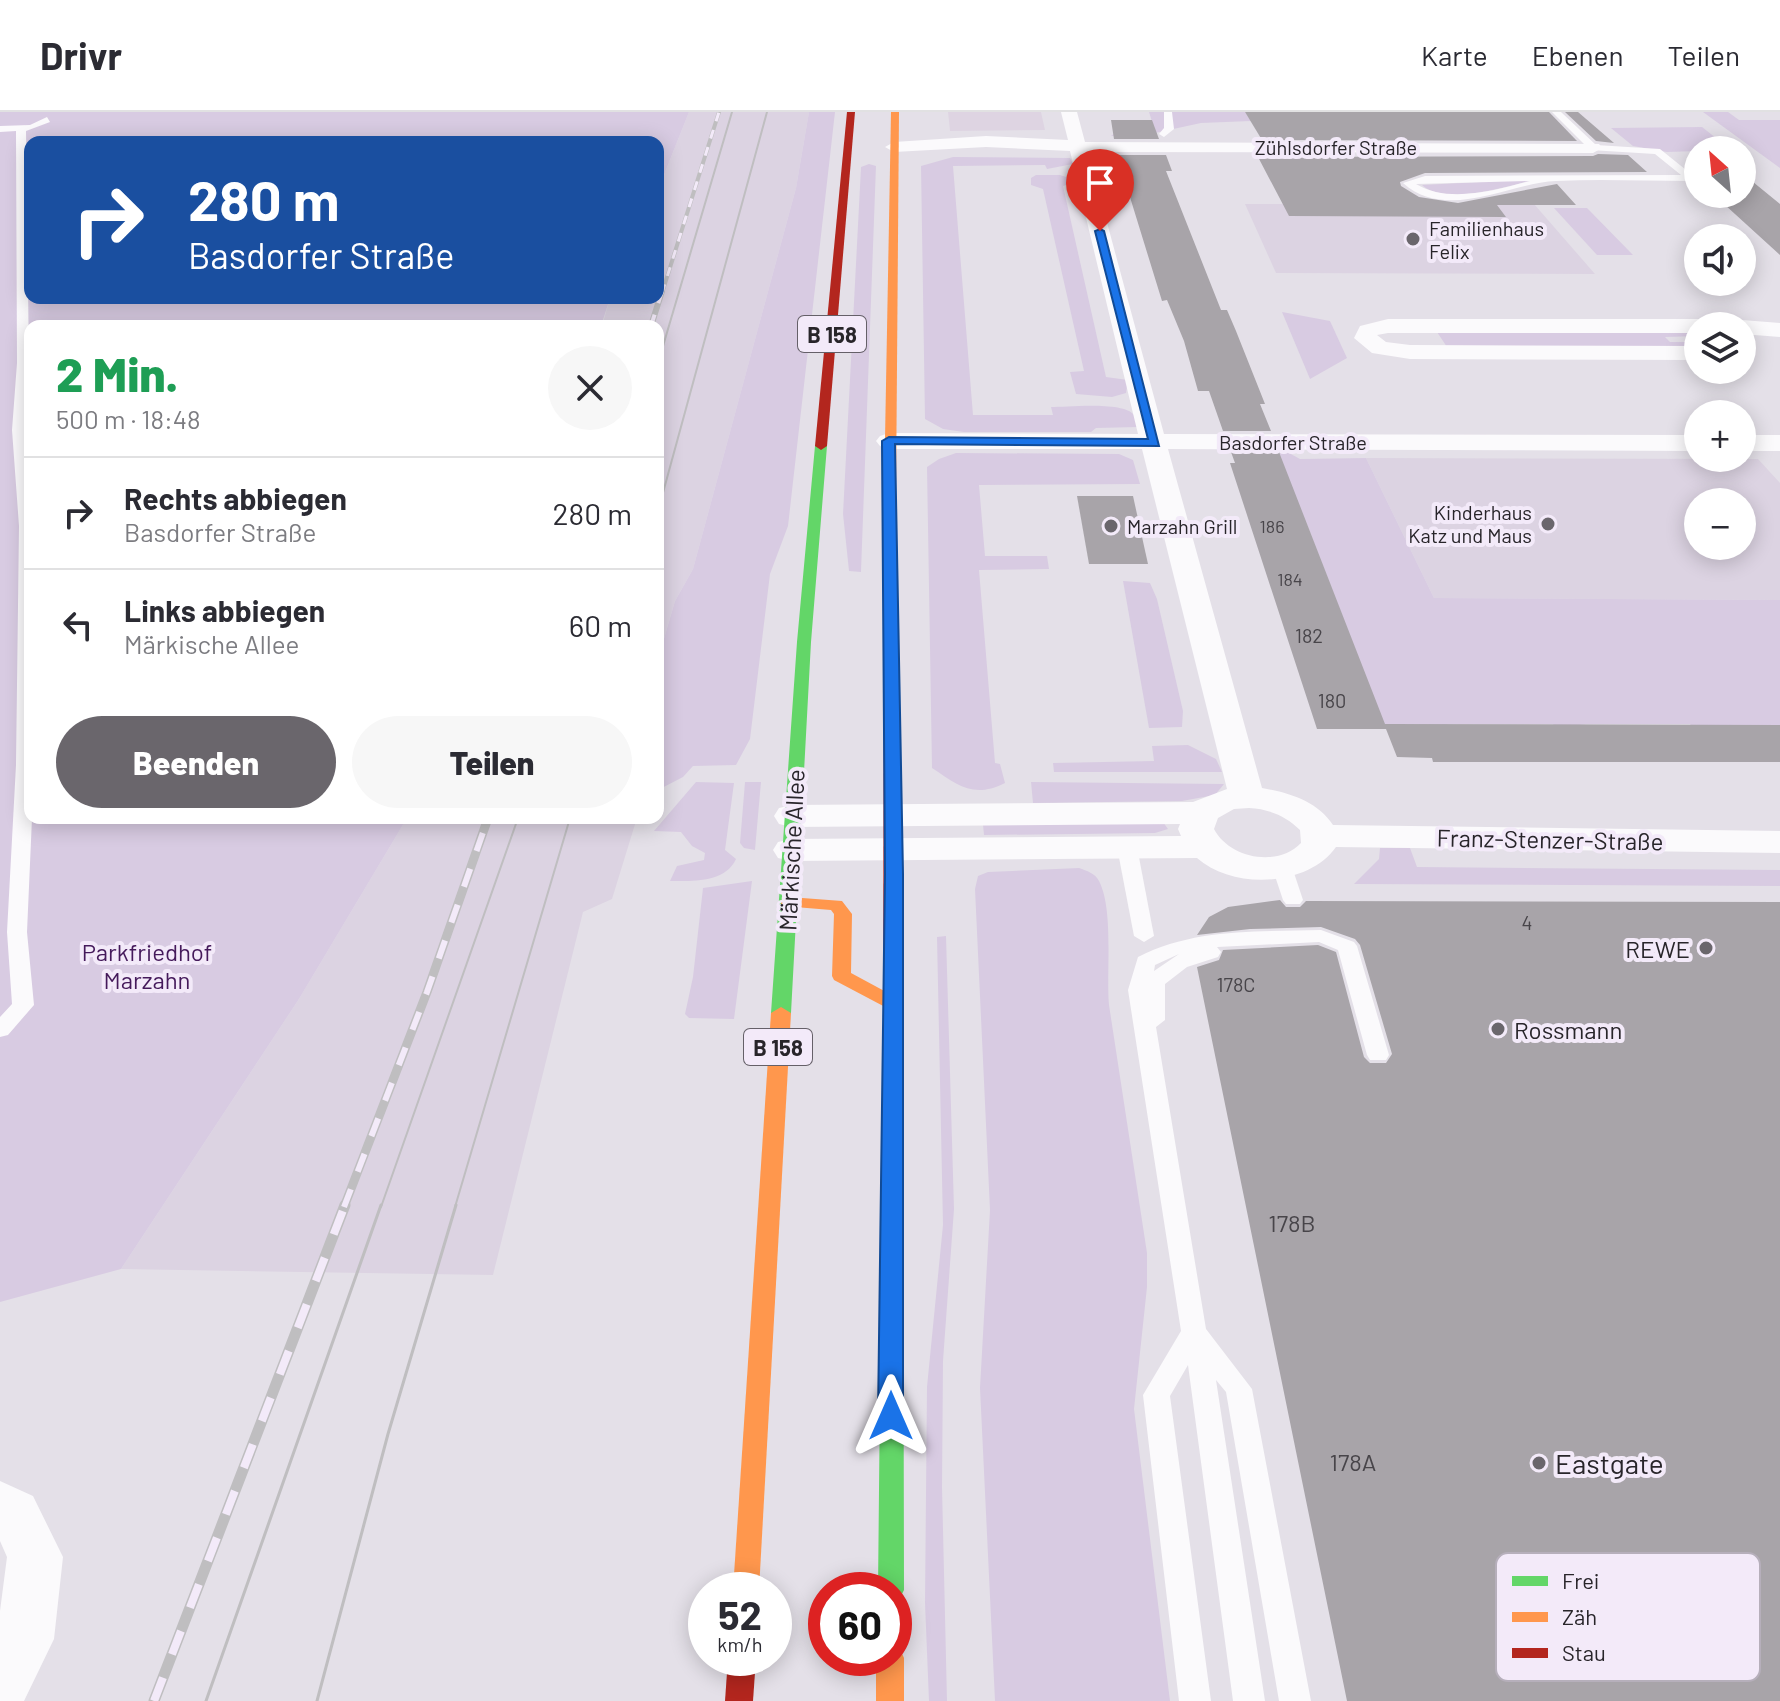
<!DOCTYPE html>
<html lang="de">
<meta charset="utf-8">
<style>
:root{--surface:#fff;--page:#f7f7f7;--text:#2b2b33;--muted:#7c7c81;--line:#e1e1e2;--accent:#6a666c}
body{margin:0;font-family:Barlow,sans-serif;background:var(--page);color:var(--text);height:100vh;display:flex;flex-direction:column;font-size:30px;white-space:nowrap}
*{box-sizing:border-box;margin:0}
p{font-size:26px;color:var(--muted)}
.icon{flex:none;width:44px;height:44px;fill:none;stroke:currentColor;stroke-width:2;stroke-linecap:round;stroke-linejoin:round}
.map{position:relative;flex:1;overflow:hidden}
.drawer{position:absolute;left:24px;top:208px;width:640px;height:504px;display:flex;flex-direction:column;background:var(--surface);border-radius:16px;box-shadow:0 4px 20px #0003}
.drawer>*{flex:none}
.banner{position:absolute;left:24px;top:24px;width:640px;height:168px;border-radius:16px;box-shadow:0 4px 20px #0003;background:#1a4fa0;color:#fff;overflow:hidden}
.needle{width:52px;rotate:333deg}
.fabs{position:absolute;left:1684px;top:24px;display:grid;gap:16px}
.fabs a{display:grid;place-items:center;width:72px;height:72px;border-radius:50%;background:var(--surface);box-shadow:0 4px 20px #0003;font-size:40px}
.speed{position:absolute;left:688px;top:1460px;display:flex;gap:16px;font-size:40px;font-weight:700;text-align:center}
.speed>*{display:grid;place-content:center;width:104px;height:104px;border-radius:50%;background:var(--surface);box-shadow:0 4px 20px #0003;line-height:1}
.speed small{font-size:20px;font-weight:400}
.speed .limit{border:12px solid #d22;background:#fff;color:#111}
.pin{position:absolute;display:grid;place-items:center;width:68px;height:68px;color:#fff;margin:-82px -34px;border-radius:50% 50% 50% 0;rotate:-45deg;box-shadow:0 0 8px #0007}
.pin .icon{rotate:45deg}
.me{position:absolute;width:88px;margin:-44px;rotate:0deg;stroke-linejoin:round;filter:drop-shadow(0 0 6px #0008)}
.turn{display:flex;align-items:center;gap:28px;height:168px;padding:0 32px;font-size:36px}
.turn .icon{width:104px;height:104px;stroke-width:2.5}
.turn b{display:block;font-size:56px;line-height:68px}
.round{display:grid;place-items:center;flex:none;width:84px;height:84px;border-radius:42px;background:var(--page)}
.overview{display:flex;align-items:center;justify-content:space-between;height:136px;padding:0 32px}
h1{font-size:48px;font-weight:800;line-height:60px;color:#1e9e55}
.action{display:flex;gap:16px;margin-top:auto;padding:16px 32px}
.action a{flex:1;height:92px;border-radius:48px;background:var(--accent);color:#fff;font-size:32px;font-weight:800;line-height:92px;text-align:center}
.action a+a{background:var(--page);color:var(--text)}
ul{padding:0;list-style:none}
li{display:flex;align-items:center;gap:24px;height:112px;padding:0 32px;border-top:2px solid var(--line)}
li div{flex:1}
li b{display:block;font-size:30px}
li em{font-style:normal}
header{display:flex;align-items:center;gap:48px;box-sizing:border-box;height:112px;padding:0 40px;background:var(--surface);border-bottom:2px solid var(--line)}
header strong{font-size:38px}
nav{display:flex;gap:44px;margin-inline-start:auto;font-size:28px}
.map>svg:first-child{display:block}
.commercial{fill:#ded4e2}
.built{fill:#dcd3e2;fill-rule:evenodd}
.green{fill:#d8cbe2}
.building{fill:#a8a4a9}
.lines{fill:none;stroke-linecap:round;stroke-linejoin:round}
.lane{fill:#fbfafc;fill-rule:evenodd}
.street{fill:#fbfafc;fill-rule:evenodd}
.fast{fill:#63d668;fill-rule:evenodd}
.slow{fill:#ff974d;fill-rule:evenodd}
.jam{fill:#b3261e;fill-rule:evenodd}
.tram-far1{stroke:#bfbec0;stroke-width:2}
.tram{stroke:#bfbec0;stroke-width:3}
.rail-far4-casing{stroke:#bfbec0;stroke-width:4}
.rail-far3-casing{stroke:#bfbec0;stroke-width:6}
.rail-far2-casing{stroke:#bfbec0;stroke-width:7}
.rail-far1-casing{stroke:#bfbec0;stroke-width:9}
.rail-casing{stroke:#bfbec0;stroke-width:11}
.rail-far4{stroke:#f3eaf9;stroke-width:3;stroke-dasharray:9;stroke-linecap:butt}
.rail-far3{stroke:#f3eaf9;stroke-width:4;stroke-dasharray:12;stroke-linecap:butt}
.rail-far2{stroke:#f3eaf9;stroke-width:5;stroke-dasharray:15;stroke-linecap:butt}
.rail-far1{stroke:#f3eaf9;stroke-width:6;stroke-dasharray:19;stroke-linecap:butt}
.rail{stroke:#f3eaf9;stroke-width:8;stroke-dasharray:25;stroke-linecap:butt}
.route{fill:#1a73e8;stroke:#114b97;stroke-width:2}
.poi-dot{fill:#6a666c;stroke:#f3eaf9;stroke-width:3}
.labels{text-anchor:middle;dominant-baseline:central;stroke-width:8;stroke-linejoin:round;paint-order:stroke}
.far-number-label{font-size:18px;fill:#48454a}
.far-street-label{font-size:20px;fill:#28252a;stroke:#f3eaf9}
.far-poi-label{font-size:20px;fill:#28252a;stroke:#f3eaf9;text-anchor:start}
.number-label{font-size:20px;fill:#48454a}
.shield{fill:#f3eaf9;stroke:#656068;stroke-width:2}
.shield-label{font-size:22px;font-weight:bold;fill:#28252a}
.street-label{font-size:24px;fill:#28252a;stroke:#f3eaf9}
.poi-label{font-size:24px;fill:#28252a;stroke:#f3eaf9;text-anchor:end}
.park-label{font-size:24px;fill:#451a5b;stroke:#f3eaf9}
.near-number-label{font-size:24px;fill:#48454a}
.near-poi-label{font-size:28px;fill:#28252a;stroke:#f3eaf9;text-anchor:start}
.key{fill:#f3eaf9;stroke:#b6afbb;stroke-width:2}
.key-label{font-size:22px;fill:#28252a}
</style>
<header>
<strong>Drivr</strong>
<nav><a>Karte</a><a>Ebenen</a><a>Teilen</a></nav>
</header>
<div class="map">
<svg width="1780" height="1589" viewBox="0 0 1780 1589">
<rect width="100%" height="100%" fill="#e4e0e8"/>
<path class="commercial" d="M948,0H1041L1045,18L950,19Z"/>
<g class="built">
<path d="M689,0H809L796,76L693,457L675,489L658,547V214H602L610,186H658V78Z"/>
<path d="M1245,92H1534L1595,162L1276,161Z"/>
<path d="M1366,346L1758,347L1780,371V488L1434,486ZM1698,390H1742V434H1698Z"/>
<path d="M407,706H613L636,709L612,787L583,800L493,1163L121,1157L299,887Z"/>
</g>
<g class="green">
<path d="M0,0H689L658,78V30H30V186H610L601,214H30V706H407L299,887L121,1157L0,1190Z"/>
<path d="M809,0H835L788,414L770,462L750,627L736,653L693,654L683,665L658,678V547L675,489L693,457L796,76Z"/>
<path d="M1149,0H1245L1251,9L1201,11L1150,22L1111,24L1122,16H1154Z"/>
<path d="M1703,0H1728L1739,8H1780V56Z"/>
<path d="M1702,15L1731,38L1667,40L1633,34L1611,16Z"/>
<path d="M953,45L1070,46L1073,52L1047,57L1045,53L953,54L973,303H1053L1051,295C1068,295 1124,289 1134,303C1135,304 1138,315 1138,315L1096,316L1091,320H964L943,317L925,307L921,54Z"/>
<path d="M869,52L876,54L861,460L849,459L843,402L861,55Z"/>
<path d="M1036,63H1060L1078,69L1063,74L1106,265L1128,268L1126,281L1112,285L1076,282L1070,260L1084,259L1043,77L1031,73V66Z"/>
<path d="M1521,68L1529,69C1503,76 1444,93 1422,73Z"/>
<path d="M1554,96H1587L1633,143H1597Z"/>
<path d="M1282,200L1330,209L1347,246L1310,267Z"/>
<path d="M1435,217L1698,218V224L1665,225L1670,230H1698V236L1447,235Z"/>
<path d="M956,341L1119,342L1133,348L1140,372L979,373L985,444H1047L1049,457L979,458L995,651L1000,652L1005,671C973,687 958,673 932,656L927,355L939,347Z"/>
<path d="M1279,341H1289L1300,347L1366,346L1434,486L1780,488V613L1693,616L1690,612H1587L1555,616L1553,612H1453L1421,616L1419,612H1384L1306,410H1300Z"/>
<path d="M1123,469L1150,471L1157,487L1183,599L1182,615L1149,616Z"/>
<path d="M1188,633L1216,647L1222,660H1054L1053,651L1154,649L1152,634Z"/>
<path d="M696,670L734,671L725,738L736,747C725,771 693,769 670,769L677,754L704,748L705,741L692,734L681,720L654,719Z"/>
<path d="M745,670H761L755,738L744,736L740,731Z"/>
<path d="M1031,670L1224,672L1215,683L1182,689L1033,691Z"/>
<path d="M1163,710L1168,717L1155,721L984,723L983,713Z"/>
<path d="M1380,736H1410L1417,755L1780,758V774L1354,772L1379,747Z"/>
<path d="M1079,756C1087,759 1095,761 1099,769C1114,798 1106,860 1109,893L1147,1141V1175L1134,1297L1170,1589H995L980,1276L990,1098L975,777L978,764L988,760Z"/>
<path d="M752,769L734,907L689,906L685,902L693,865L703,776Z"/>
<path d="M946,824L954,1097L943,1249L942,1375L947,1589H929L925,1491L927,1275L943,1113L937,825Z"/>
</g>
<g class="building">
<path d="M1245,0H1549L1577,29L1262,28Z"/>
<path d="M1565,0H1578L1614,31L1596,29Z"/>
<path d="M1111,8H1152L1159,27H1114Z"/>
<path d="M1598,42L1628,43L1647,60L1425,61L1400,70L1401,74L1419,85L1458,91L1557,72L1576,93H1497L1506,105L1289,104L1258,45L1593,44Z"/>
<path d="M1117,43H1166L1172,59H1166L1221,198H1227L1236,219L1265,292H1260L1271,319H1223L1209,279H1198L1184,229L1167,188L1162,189Z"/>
<path d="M1742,61L1780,92V143L1713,82H1742Z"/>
<path d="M1231,340H1279L1385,612L1780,613V650H1433L1432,646L1397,645L1386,617H1317L1230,351H1235Z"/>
<path d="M1077,384H1133L1148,452H1089Z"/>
<path d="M1280,788L1286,795H1300L1306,789L1780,790V1589H1347L1197,855L1219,848L1223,838L1318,833L1336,840L1364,945L1370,951H1386L1392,942L1360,833L1355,827L1321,815L1250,817L1197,823L1209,805L1228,795Z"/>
</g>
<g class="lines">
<g class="lane">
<path d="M1164,0H1172L1174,17L1164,25L1159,22L1164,16Z"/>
<path d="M1552,0H1561L1596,33L1660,37L1696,66L1691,69C1646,69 1601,67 1556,69C1508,71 1447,110 1403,71L1425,64L1681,63L1655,42L1590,38ZM1530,69C1496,78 1449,92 1416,72Z"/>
<path d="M47,5L50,10L26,19L29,251L26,318L30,373L32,706L27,820L34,893L8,923L0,925V905L12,892L7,820L16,653L19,414L12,318L17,251L16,19L0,20V14L30,13Z"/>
<path d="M1127,729L1137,735L1154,824L1144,830L1134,824L1117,735Z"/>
<path d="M1282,749L1292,755L1303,788L1300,792H1286L1283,788L1272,755Z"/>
<path d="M1321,818L1354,830L1357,834L1389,943L1386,948H1370L1367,943L1338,838L1319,830L1217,835L1221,840L1218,845L1187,855L1165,872V908L1156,915L1206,1217L1252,1277L1311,1589H1279L1226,1280L1216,1268L1265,1589H1233L1188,1253L1170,1284L1211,1589H1179L1143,1283L1181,1219L1128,878L1138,845C1194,816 1259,820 1321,818ZM1179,842L1154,859L1155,853Z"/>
</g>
<g class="street">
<path d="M1061,0H1077L1085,30L1599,32L1602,36L1593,41L1088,40L1164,322L1698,323V339L1168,337L1262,676C1290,681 1317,689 1333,713L1780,719V741L1336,735C1308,775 1233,778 1197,746L791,749L778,746L773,738L778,730L791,727L1181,724L1178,717L1180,712L792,715L779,712L774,704L779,696L792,693L1193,690L1227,677L1142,337H889L880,334L876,329L880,324L889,321L1138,322L1070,39L986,35L894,40L885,35L894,30L986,24L1068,28ZM1249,696C1269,697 1286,704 1300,718L1301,731C1277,756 1229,746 1214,717L1218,706L1234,697Z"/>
<path d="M1388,207H1698L1709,214H1698V221H1388L1377,223L1386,230L1410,233L1698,234V248L1410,247L1372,241L1354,226L1360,214Z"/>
<path d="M1742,208L1780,211V225L1742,222V214H1731Z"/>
<rect x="1742" y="323" width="38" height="16"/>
<path d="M0,1369L33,1384L63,1445L54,1527L24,1589H0V1499L7,1445L0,1429Z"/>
</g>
<g class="fast">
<path d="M821,330L827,334L811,530L791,901L781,907L771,901L797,530L815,334Z"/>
<path d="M893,976L900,978L903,983L904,1478L900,1486L894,1489V1478H878L883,983L886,978Z"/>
</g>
<g class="slow">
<path d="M891,0H899L896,382L890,386L884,382Z"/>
<path d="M789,785L842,789L852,802L851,861L901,888L904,892L901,896H887L834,868L832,864L834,802L831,798L783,794L780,790L783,786Z"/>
<path d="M781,895L791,901L759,1478H733L771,901Z"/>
<path d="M894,1535L900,1537L904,1546V1589H876V1546H894Z"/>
</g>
<g class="jam">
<path d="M847,0H855L827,334L821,338L815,334Z"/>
<path d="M890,378L896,382L903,983L900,988H886L883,983L884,382Z"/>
<path d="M728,1546H756L753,1589H725Z"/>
</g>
<g class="tram-far1">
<path d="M658,251L732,0"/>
<path d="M658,399L767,0"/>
<path d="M381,1095L518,706"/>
<path d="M455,1095L570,706"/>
</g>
<g class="tram">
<path d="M206,1589L381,1093"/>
<path d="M317,1589L388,1322L456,1093"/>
</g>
<g class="rail-far4-casing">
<path id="rail-far4" d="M662,181L719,0"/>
</g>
<g class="rail-far3-casing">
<path id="rail-far3" d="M651,214L662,179"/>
</g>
<g class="rail-far2-casing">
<path id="rail-far2" d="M486,711L488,706"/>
</g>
<g class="rail-far1-casing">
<path id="rail-far1" d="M344,1095L427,880L487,709"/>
</g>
<g class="rail-casing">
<path id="rail" d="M154,1589L345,1093"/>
</g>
<use href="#rail-far4" class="rail-far4"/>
<use href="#rail-far3" class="rail-far3"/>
<use href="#rail-far2" class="rail-far2"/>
<use href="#rail-far1" class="rail-far1"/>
<use href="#rail" class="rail"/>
</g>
<path class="route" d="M1100,117L1104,119L1159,334L895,332L903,762V1304L899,1311L891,1314L882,1311L878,1304L885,762L882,329L889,325L1148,327L1095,119Z"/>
<g class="poi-dot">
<circle cx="1413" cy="127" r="8"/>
<circle cx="1548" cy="412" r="8"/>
<circle cx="1111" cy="414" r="8"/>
<circle cx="1706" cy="836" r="8"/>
<circle cx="1498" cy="917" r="8"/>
<circle cx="1539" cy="1351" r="8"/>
</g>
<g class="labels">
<g class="far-number-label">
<text x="1272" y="414">186</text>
<text x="1290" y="467">184</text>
</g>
<g class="far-street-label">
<text x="1336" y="35">Zühlsdorfer Straße</text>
<text x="1293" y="330">Basdorfer Straße</text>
</g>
<g class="far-poi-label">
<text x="1429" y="116">Familienhaus<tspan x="1429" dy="23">Felix</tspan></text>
<text x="1532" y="400" text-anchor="end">Kinderhaus<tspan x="1532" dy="23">Katz und Maus</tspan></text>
<text x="1127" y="414">Marzahn Grill</text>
</g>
<g class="number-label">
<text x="1309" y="523">182</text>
<text x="1332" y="588">180</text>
<text x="1527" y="810">4</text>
<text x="1236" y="872">178C</text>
</g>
<g class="shield">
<rect x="798" y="204" width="68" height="36" rx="6"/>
<rect x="744" y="917" width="68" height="36" rx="6"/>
</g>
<g class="shield-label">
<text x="832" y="222">B 158</text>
<text x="778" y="935">B 158</text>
</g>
<g class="street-label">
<text transform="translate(1550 727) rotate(1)">Franz-Stenzer-Straße</text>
<text transform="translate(791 738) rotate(-87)">Märkische Allee</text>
</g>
<g class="poi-label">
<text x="1690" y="836">REWE</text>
<text x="1514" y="917" text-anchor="start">Rossmann</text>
</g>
<g class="park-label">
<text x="147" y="839">Parkfriedhof<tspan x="147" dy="28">Marzahn</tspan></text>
</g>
<g class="near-number-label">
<text x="1292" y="1110">178B</text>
<text x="1353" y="1349">178A</text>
</g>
<g class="near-poi-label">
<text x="1555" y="1351">Eastgate</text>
</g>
</g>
<rect x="1496" y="1441" width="264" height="128" rx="12" class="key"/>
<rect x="1512" y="1464" width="36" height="10" fill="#63d668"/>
<rect x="1512" y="1500" width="36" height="10" fill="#ff974d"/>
<rect x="1512" y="1536" width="36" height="10" fill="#b3261e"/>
<g class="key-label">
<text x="1562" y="1477">Frei</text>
<text x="1562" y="1513">Zäh</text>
<text x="1562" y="1549">Stau</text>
</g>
</svg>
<div class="fabs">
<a><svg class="needle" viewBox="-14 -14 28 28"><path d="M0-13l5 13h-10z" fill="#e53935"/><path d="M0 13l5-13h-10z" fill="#7c7c81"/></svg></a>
<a><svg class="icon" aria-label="sound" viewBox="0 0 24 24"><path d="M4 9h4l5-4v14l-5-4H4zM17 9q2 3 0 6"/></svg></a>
<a><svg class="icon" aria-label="layers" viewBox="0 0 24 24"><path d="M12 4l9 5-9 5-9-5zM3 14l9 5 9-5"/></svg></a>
<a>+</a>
<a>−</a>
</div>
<div class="speed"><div>52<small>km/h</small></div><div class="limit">60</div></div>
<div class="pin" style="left:1100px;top:119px;background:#d93025"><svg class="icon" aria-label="arrive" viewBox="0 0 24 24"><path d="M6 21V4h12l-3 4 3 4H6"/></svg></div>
<svg class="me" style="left:891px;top:1304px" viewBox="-20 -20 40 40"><path d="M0-17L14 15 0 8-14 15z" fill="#1a73e8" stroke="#fff" stroke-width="4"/></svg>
<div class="banner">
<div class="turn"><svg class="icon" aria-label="right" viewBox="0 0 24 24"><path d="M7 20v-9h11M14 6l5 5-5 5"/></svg><div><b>280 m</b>Basdorfer Straße</div></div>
</div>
<section class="drawer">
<div class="overview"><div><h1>2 Min.</h1><p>500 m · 18:48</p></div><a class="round"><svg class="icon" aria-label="close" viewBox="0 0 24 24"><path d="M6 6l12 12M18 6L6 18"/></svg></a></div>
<ul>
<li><svg class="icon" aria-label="right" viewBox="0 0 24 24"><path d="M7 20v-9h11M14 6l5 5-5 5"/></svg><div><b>Rechts abbiegen</b><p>Basdorfer Straße</p></div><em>280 m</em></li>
<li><svg class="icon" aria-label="left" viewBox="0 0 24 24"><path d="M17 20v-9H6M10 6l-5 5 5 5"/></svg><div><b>Links abbiegen</b><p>Märkische Allee</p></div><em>60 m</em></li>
</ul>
<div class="action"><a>Beenden</a><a>Teilen</a></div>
</section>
</div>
